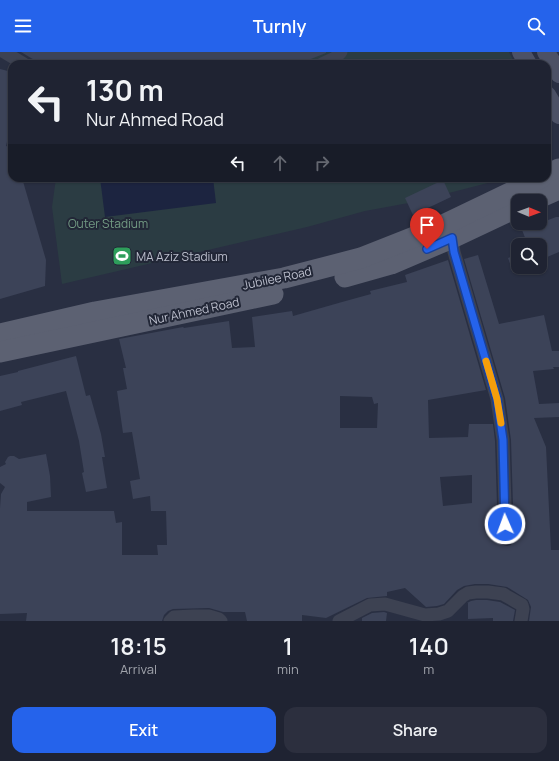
<!DOCTYPE html>
<style>
:root{--surface:#1f2332;--page:#2c2f3e;--text:#f1f3f6;--muted:#a1a4ac;--line:#3c404d;--accent:#2563eb}
body{margin:0;font-family:Manrope,sans-serif;background:var(--page);color:var(--text);height:100vh;display:flex;flex-direction:column;font-size:15px;white-space:nowrap}
*{box-sizing:border-box;margin:0}
p{font-size:13px;color:var(--muted)}
.icon{flex:none;width:22px;height:22px;fill:none;stroke:currentColor;stroke-width:2;stroke-linecap:round;stroke-linejoin:round}
.map{position:relative;height:569px;overflow:hidden}
.side{display:flex;flex-direction:column;background:var(--surface);flex:1}
.side>*{flex:none}
.banner{position:absolute;left:8px;top:8px;width:543px;height:122px;border-radius:12px;box-shadow:0 1px 3px #0004,0 0 0 1px var(--line);background:#1f2332;color:var(--text);overflow:hidden}
.needle{width:26px;rotate:91deg}
.fabs{position:absolute;left:511px;top:142px;display:grid;gap:8px}
.fabs a{display:grid;place-items:center;width:36px;height:36px;border-radius:8px;background:var(--surface);box-shadow:0 1px 3px #0004,0 0 0 1px var(--line);font-size:20px}
.pin{position:absolute;display:grid;place-items:center;width:34px;height:34px;color:#fff;margin:-41px -17px;border-radius:50% 50% 50% 0;rotate:-45deg;box-shadow:0 0 4px #0007}
.pin .icon{rotate:45deg}
.me{position:absolute;width:44px;margin:-22px;rotate:358deg;stroke-linejoin:round;filter:drop-shadow(0 0 3px #0008)}
.turn{display:flex;align-items:center;gap:14px;height:84px;padding:0 12px;font-size:18px}
.turn .icon{width:52px;height:52px;stroke-width:2.5}
.turn b{display:block;font-size:28px;line-height:34px}
.lanes{display:flex;align-items:center;height:38px;padding:0 12px;background:#0003;justify-content:center;gap:20px;direction:ltr}
.lanes .off{opacity:.35}
.eta{display:flex;justify-content:space-evenly;align-items:center;height:68px;text-align:center}
.eta b{font-size:24px;font-weight:600;line-height:28px}
.primary-button{display:flex;gap:8px;margin-top:auto;padding:8px 12px}
.primary-button a{flex:1;height:46px;border-radius:12px;background:var(--accent);color:#fff;font-size:16px;font-weight:600;line-height:46px;text-align:center}
.primary-button a+a{background:var(--page);color:var(--text)}
header{display:flex;justify-content:space-between;align-items:center;height:52px;padding:0 12px;background:var(--accent);color:#fff;font-size:18px;font-weight:600}
.map>svg:first-child{display:block}
.green{fill:#2b3c43}
.water{fill:#1c2440}
.building{fill:#3c4358;fill-rule:evenodd}
.lines{fill:none;stroke-linecap:round;stroke-linejoin:round}
.minor{stroke:#3d4252;stroke-width:13}
.secondary{stroke:#4c5165;stroke-width:18}
.primary{stroke:#5c6172;stroke-width:21}
.route-casing{stroke:#184099;stroke-width:10}
.route{stroke:#2563eb;stroke-width:7}
.slow{stroke:#f59e0b;stroke-width:7}
.labels{text-anchor:middle;dominant-baseline:central;stroke-width:4;stroke-linejoin:round;paint-order:stroke}
.park-label{font-size:12px;fill:#739b84;stroke:#222737}
.poi-label{font-size:12px;fill:#bbbecc;stroke:#222737;text-anchor:start}
.street-label{font-size:12px;fill:#bbbecc;stroke:#222737}
</style>
<header><svg class="icon" aria-label="menu" viewBox="0 0 24 24"><path d="M4 6h16M4 12h16M4 18h16"/></svg>Turnly<svg class="icon" aria-label="search" viewBox="0 0 24 24"><circle cx="10" cy="10" r="6"/><path d="M15 15l6 6"/></svg></header>
<div class="map">
<svg width="559" height="569" viewBox="0 0 559 569">
<rect width="100%" height="100%" fill="#292f42"/>
<g class="green">
<path d="M317,0H509L515,12H298Z"/>
<path d="M56,126H507L414,150L365,159L307,175L62,232L52,155Z"/>
</g>
<path class="water" d="M100,126H213L216,151L105,165Z"/>
<g class="building">
<path d="M21,0H326V1L298,12H41Z"/>
<path d="M0,17L12,20V68L6,94L12,96V126H22L46,208L45,234L0,247Z"/>
<path d="M443,128L451,145L413,163L405,146Z"/>
<path d="M556,165H559V200L540,208V193H528L522,178Z"/>
<path d="M518,202V215H524L513,220L508,206Z"/>
<path d="M478,203L499,272L544,263L552,299H559V315H553L554,317L533,319L539,352L559,351V365L534,366L546,395L551,498H559V569H529L531,555L528,548L507,535L488,532H475L464,534L457,538L444,552L437,554L426,555L405,536L387,540V544L367,546L326,566L302,563V569H247L245,560H223L209,556L173,557L168,559L164,563L162,569H26L27,561L0,562V456L1,442L5,435L0,431V415L6,412L5,410L8,405L10,404H14L19,407L46,402L50,424L51,445L27,450V459H114L116,471L122,470V503H158L157,493H167L166,459H151L150,444L133,447L130,429L140,427L132,380L123,381L117,339L127,337L123,316H126L119,287L183,275L184,276L229,269L232,296L255,295L252,265L292,259L293,264L342,250L371,242L370,239L407,230L405,223L448,208L486,338L428,348L429,386L468,385L469,372H493L495,389L498,486L499,491L503,493L507,494L511,493L513,489L514,486L511,388L505,346L464,207ZM340,344L372,345L374,352L378,351L377,376H340ZM472,423V451L443,454L440,425Z"/>
<path d="M76,304L86,344L90,343L101,382L105,405H102L107,436L86,440L82,421L84,420L79,389L66,339L21,350L22,353L0,359V324L18,320V319Z"/>
<path d="M476,548H487L500,550L515,558L513,569H493V566L468,567V551H467L471,549Z"/>
<path d="M384,560L387,561L386,569H362V566L372,561Z"/>
</g>
<g class="lines">
<g class="minor">
<path d="M4,0L24,12"/>
<path d="M322,12L335,6L341,0"/>
<path d="M452,186L454,200L497,347L503,388L506,486"/>
<path d="M170,569L174,565L193,564H209L219,567L221,569"/>
<path d="M339,569L370,553L385,552L425,563L439,562L448,559L463,544L468,541L476,540H488L503,542L522,553L523,557L521,569"/>
</g>
<g class="secondary">
<path d="M521,0L528,12"/>
<path d="M546,0L559,22"/>
<path d="M547,43L559,63"/>
</g>
<g class="primary">
<path d="M547,123L559,117"/>
<path d="M532,149L559,137"/>
<path d="M345,225L391,212L452,186L518,155"/>
<path d="M0,282L95,260L284,226L361,206L437,176L541,126"/>
<path d="M0,300L273,242"/>
</g>
</g>
<g class="lines">
<g class="route-casing">
<path id="route" d="M427,197L452,186L454,200L497,347L503,388L505,472"/>
</g>
<use href="#route" class="route"/>
<path class="slow" d="M486,309L497,347L501,371"/>
</g>
<defs>
<g id="stadium-square" transform="scale(1)"><rect x="-9" y="-9" width="18" height="18" rx="4" fill="#2e9e5b" stroke="#222737"/><path d="M0-5a6.5 5 0 1 0 0 10a6.5 5 0 1 0 0-10ZM-3.5-1.8h7v3.6h-7Z" fill="#fff"/></g>
</defs>
<g fill-rule="evenodd">
<use href="#stadium-square" x="122" y="204"/>
</g>
<g class="labels">
<g class="park-label">
<text x="108" y="171">Outer Stadium</text>
</g>
<g class="poi-label">
<text x="136" y="204">MA Aziz Stadium</text>
</g>
<g class="street-label">
<text transform="translate(277 226) rotate(-12)">Jubilee Road</text>
<text transform="translate(194 259) rotate(-12)">Nur Ahmed Road</text>
</g>
</g>
</svg>
<div class="fabs">
<a><svg class="needle" viewBox="-14 -14 28 28"><path d="M0-13l5 13h-10z" fill="#e53935"/><path d="M0 13l5-13h-10z" fill="#a1a4ac"/></svg></a>
<a><svg class="icon" aria-label="search" viewBox="0 0 24 24"><circle cx="10" cy="10" r="6"/><path d="M15 15l6 6"/></svg></a>
</div>
<div class="pin" style="left:427px;top:197px;background:#d93025"><svg class="icon" aria-label="arrive" viewBox="0 0 24 24"><path d="M6 21V4h12l-3 4 3 4H6"/></svg></div>
<svg class="me" style="left:505px;top:472px" viewBox="-20 -20 40 40"><circle r="17" fill="#2563eb" stroke="#fff" stroke-width="3"/><path d="M0-11L8 9 0 5-8 9z" fill="#fff"/></svg>
<div class="banner">
<div class="turn"><svg class="icon" aria-label="left" viewBox="0 0 24 24"><path d="M17 20v-9H6M10 6l-5 5 5 5"/></svg><div><b>130 m</b>Nur Ahmed Road</div></div>
<div class="lanes"><svg class="icon" aria-label="left" viewBox="0 0 24 24"><path d="M17 20v-9H6M10 6l-5 5 5 5"/></svg><svg class="icon off" aria-label="ahead" viewBox="0 0 24 24"><path d="M12 20V5M6 11l6-6 6 6"/></svg><svg class="icon off" aria-label="right" viewBox="0 0 24 24"><path d="M7 20v-9h11M14 6l5 5-5 5"/></svg></div>
</div>
</div>
<section class="side">
<div class="eta">
<div><b>18:15</b><p>Arrival</p></div>
<div><b>1</b><p>min</p></div>
<div><b>140</b><p>m</p></div>
</div>
<div class="primary-button"><a>Exit</a><a>Share</a></div>
</section>
